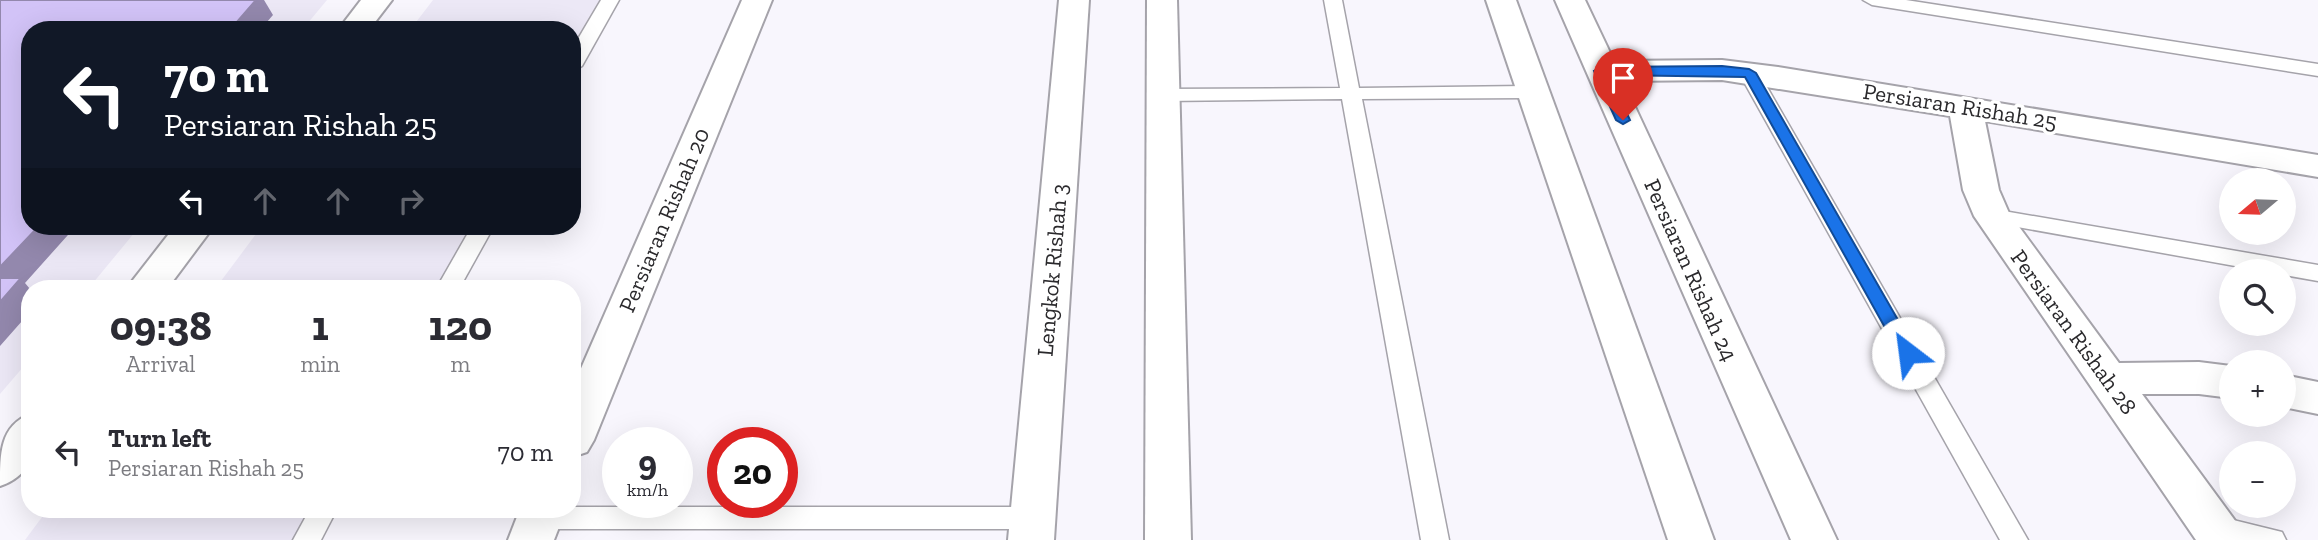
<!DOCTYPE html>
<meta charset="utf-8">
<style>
:root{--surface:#fff;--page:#f7f7f7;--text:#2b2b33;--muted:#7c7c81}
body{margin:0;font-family:"Zilla Slab",serif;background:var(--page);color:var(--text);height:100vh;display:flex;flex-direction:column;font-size:26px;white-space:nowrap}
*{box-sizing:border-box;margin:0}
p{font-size:23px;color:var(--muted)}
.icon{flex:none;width:38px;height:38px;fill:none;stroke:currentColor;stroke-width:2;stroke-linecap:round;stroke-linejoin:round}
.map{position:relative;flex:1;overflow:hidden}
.details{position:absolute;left:21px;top:280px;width:560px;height:238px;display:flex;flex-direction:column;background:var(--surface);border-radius:28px;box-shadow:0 7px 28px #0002}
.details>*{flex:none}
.banner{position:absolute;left:21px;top:21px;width:560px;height:214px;border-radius:28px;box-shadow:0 7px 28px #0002;background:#111827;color:#fff;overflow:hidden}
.needle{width:46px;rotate:251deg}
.controls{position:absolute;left:2219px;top:168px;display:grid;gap:14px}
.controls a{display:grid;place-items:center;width:77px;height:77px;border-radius:50%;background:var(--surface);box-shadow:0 7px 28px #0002;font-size:35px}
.speed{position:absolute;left:602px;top:427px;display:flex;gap:14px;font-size:35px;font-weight:700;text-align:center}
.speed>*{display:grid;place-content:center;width:91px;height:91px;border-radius:50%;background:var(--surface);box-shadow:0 7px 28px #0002;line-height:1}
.speed small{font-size:18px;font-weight:400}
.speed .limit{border:10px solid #d22;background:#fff;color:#111}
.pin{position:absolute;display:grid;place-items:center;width:60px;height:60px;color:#fff;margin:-72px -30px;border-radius:50% 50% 50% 0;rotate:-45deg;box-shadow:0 0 7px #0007}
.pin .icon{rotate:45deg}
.me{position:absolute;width:77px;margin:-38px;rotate:330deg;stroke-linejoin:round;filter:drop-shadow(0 0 5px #0008)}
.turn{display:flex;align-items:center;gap:24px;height:147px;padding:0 28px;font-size:32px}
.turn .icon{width:91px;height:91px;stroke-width:2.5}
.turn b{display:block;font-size:49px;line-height:60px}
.lanes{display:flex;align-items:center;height:66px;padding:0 28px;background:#0003;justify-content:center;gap:35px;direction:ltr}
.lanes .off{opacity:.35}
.eta{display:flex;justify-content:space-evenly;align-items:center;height:119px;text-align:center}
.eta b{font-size:42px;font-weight:700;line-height:49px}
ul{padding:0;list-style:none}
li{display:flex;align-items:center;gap:21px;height:105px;padding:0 28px}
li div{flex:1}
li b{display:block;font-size:26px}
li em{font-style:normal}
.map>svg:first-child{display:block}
.built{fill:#ece8f6}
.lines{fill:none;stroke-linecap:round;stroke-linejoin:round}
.service-casing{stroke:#a5a3aa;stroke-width:3}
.minor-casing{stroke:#a5a3aa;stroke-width:4}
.tertiary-casing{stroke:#a5a3aa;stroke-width:4}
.service{fill:#fff;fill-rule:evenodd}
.minor{fill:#fff;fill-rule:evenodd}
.tertiary{fill:#fff;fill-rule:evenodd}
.shaded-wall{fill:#9388ad}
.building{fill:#d2c3f7;stroke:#9388ad;stroke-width:2}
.route{fill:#1a73e8;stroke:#114b97;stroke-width:2}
.labels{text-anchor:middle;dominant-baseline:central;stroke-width:7;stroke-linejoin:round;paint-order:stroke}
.street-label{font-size:23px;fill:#2a292c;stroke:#fff}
</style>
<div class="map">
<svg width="2318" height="540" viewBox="0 0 2318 540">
<rect width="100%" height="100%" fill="#f8f6fd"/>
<g class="built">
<path d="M0,0H327L302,30H30V226H140L88,289H30V359L0,394Z"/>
<path d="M433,0H606L572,60V30H410Z"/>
<path d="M262,226H478L443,289H215Z"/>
<path d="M48,509H318L301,540H25Z"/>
</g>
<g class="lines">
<g class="service-casing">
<g id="service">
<path d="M601,0H619L582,66L572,72V49Z"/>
<path d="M1324,0H1342L1359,88L1535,86L1545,92L1535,98L1362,99L1449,540H1421L1342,99L1163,101L1153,95L1163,89L1340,88Z"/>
<path d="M1863,0H1906L2318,64V76L1872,5Z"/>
<path d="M1749,67L1759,73L2028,540H2000L1739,73Z"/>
<path d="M1992,209L2318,265V281L2284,275V271H2263L1984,221L1981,216L1984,211Z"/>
<path d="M472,226H494L459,289H436Z"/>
<path d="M572,507H1033L1043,510L1047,518L1043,526L1033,529H539L529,526L525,518L531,509H572Z"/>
<path d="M310,509H337L321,540H293Z"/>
<path d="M2213,515L2282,532L2286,540H2220L2203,535L2199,527L2203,519Z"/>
</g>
</g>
<g class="minor-casing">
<g id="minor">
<path d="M361,0H392L369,30H338Z"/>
<path d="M742,0H772L594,440L587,452L572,457V389Z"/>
<path d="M1147,0H1177L1191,540H1145Z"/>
<path d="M1486,0H1516L1714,540H1668Z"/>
<path d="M1555,0H1585L1614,61L1722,60L1778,67L2318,155V177L1985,121L1999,190L2009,213L2119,363L2199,362L2231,366V398L2199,394H2142L2239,526L2245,540H2196L1974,216L1963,190L1950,116L1722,80L1623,81L1837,540H1791Z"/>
<path d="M175,226H214L167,289H126Z"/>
<path d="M2284,375L2318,382V414L2284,407Z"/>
<path d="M30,414C30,447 38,473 0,486C0,453 0,426 30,414Z"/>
<path d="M520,509H566L554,540H508Z"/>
</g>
</g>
<g class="tertiary-casing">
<path id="tertiary" d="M1059,0H1089L1054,540H1008Z"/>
</g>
<use href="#service" class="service"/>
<use href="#minor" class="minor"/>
<use href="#tertiary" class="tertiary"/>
</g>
<g class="shaded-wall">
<path d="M256,0H264L273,15L260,30H230Z"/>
<path d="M39,226H76L25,283L30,289V312L0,346V267Z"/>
</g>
<g class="building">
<path d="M0,0H256L230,30H30V226H39L0,267Z"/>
<path d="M0,278H21L0,302Z"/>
</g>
<path class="route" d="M1722,66L1749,69L1756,73L1917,353L1914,358H1902L1745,77L1609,75L1630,120L1623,124L1616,120L1594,71L1601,67Z"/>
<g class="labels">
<g class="street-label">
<text transform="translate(1960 106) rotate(9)">Persiaran Rishah 25</text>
<text transform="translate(664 220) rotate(-67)">Persiaran Rishah 20</text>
<text transform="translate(1052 270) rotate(-85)">Lengkok Rishah 3</text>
<text transform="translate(1691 270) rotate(66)">Persiaran Rishah 24</text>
<text transform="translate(2074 332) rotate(54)">Persiaran Rishah 28</text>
</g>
</g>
</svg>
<div class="controls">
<a><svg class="needle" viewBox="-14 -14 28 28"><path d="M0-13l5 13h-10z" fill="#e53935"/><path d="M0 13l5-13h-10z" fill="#7c7c81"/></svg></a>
<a><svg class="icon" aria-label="search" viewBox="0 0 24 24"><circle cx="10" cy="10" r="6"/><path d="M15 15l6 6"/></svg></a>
<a>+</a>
<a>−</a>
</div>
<div class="speed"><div>9<small>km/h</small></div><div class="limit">20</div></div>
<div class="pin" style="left:1623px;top:120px;background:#d93025"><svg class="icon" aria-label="arrive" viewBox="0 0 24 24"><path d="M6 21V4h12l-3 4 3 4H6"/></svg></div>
<svg class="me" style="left:1908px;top:353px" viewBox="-20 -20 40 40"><circle r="19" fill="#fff"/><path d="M0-13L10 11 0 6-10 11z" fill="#1a73e8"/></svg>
<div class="banner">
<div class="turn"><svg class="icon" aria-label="left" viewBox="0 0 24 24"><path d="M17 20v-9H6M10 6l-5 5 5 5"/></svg><div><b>70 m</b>Persiaran Rishah 25</div></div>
<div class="lanes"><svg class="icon" aria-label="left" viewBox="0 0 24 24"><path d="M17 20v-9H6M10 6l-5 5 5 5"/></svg><svg class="icon off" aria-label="ahead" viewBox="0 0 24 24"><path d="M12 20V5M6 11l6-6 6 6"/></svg><svg class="icon off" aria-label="ahead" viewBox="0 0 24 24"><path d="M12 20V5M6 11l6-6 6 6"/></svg><svg class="icon off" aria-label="right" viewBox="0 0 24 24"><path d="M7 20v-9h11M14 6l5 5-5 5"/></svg></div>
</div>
<section class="details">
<div class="eta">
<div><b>09:38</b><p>Arrival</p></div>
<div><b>1</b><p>min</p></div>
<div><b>120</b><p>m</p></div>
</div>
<ul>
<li><svg class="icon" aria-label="left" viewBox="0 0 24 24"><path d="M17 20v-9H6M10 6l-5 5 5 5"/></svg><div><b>Turn left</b><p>Persiaran Rishah 25</p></div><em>70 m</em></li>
</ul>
</section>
</div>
